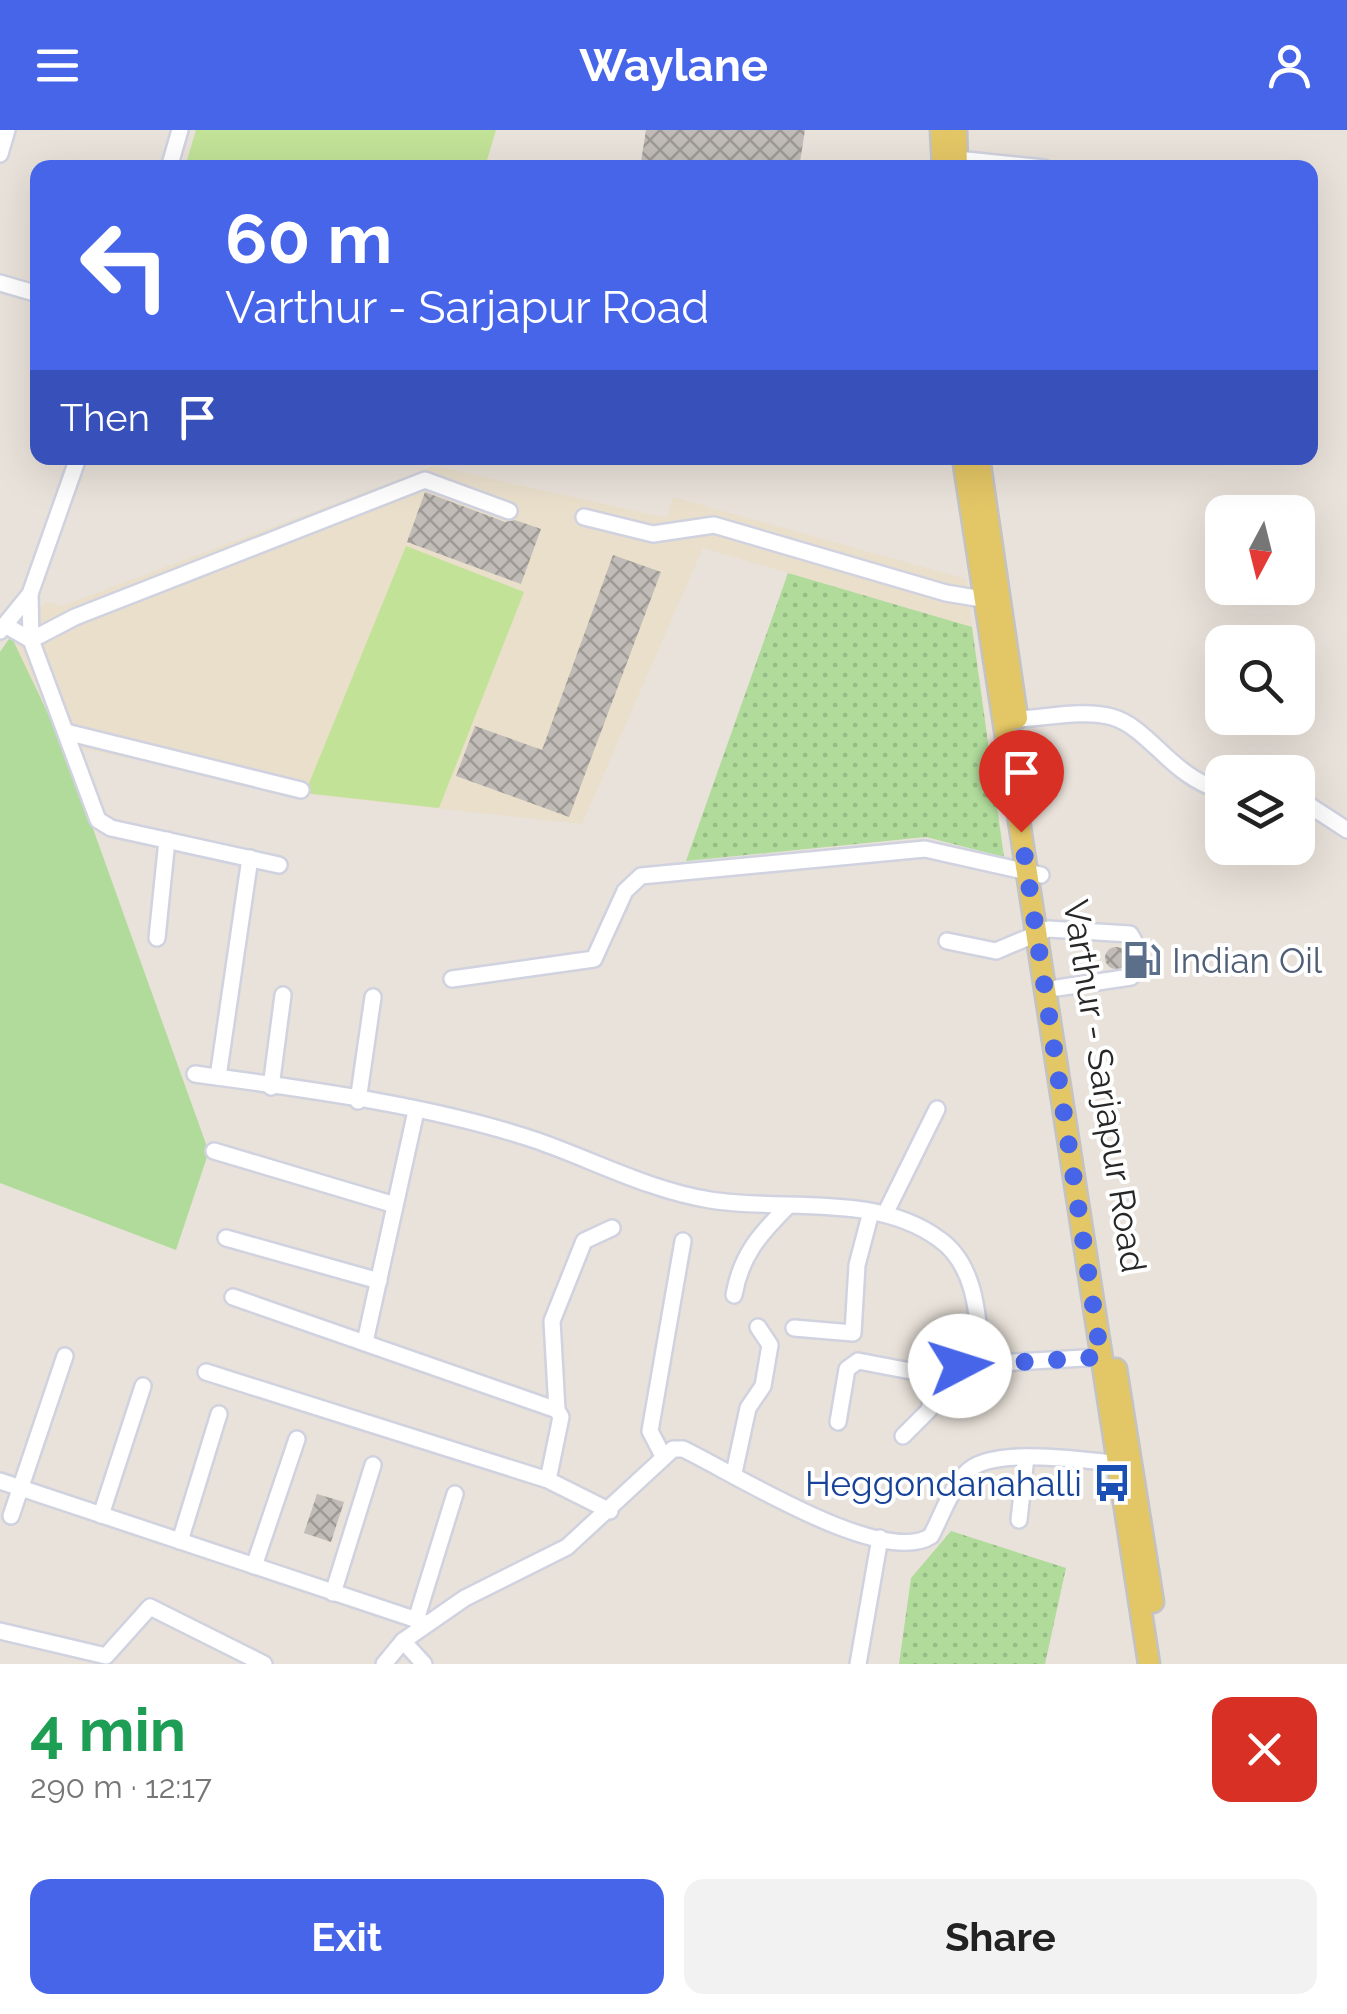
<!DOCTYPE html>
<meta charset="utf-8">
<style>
:root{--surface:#fff;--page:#f2f2f2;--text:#222;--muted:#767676;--accent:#4765e8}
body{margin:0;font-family:Raleway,sans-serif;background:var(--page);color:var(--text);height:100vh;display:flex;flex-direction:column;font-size:38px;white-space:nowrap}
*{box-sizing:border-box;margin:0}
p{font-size:32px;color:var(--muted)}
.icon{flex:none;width:55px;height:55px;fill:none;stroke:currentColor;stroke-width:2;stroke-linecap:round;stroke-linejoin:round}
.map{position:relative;height:1534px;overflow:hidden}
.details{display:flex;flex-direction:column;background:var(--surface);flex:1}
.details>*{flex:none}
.guide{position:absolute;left:30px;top:30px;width:1288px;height:305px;border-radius:20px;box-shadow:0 10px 40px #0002;background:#4765e8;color:#fff;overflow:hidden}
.needle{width:65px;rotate:187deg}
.controls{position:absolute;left:1205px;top:365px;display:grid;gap:20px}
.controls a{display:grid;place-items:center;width:110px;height:110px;border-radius:20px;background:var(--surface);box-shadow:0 10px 40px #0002;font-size:50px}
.pin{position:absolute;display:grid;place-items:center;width:85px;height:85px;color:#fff;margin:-102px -42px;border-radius:50% 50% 50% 0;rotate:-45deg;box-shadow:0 0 10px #0007}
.pin .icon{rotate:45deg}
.me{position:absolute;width:110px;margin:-55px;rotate:85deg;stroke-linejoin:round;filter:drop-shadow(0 0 8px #0008)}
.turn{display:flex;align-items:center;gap:35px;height:210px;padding:0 30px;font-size:45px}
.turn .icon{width:130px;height:130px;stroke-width:2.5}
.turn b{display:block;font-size:70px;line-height:85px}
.then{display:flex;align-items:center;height:95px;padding:0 30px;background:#0003;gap:20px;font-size:38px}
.round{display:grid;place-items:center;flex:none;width:105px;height:105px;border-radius:20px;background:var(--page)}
.headline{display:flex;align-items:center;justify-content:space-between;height:170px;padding:0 30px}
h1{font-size:60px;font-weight:700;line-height:75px;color:#1e9e55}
.primary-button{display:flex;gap:20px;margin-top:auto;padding:20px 30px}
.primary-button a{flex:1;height:115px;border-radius:20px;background:var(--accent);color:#fff;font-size:40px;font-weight:700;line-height:115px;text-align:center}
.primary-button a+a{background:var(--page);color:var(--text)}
header{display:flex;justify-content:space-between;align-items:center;height:130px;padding:0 30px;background:var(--accent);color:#fff;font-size:45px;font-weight:700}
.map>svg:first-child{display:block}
.education{fill:#e9dfcb}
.grass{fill:url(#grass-dots)}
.park{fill:#b0db9b}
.pitch{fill:#c2e297}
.building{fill:url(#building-cross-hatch)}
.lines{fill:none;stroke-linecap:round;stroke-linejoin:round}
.minor-casing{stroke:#d0d2df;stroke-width:20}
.major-casing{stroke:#c3c3c3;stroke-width:25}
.minor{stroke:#fff;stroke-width:15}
.major{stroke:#e3c665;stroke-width:20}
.route{stroke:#4765e8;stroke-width:18;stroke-dasharray:0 32.4}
.labels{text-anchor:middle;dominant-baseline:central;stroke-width:8;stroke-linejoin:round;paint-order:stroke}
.service-label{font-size:35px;fill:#4e5e75;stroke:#fff;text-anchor:start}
.street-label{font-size:35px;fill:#272727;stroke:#fff}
.transit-label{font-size:35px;fill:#164399;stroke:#fff;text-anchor:end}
</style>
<header><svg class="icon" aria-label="menu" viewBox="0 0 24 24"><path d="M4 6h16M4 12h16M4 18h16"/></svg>Waylane<svg class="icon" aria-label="person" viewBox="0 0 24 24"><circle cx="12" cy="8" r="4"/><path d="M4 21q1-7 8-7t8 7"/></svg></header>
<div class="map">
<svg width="1347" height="1534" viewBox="0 0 1347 1534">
<defs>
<pattern id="grass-dots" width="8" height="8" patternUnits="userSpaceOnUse" patternTransform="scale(2.5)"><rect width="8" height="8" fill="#b0db9b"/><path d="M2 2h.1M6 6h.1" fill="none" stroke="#97bc86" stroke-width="1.8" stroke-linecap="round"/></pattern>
<pattern id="building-cross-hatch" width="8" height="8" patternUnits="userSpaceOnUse" patternTransform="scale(2.5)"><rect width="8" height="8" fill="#c1bcb7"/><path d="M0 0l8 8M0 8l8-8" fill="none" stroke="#9d9995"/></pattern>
</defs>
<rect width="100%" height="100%" fill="#e9e2da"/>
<path class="education" d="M434,336L667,388L673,367L966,449L972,497L703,418L582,694L314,665L63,615L11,506L47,472L62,476Z"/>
<g class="grass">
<path d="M788,443L972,497L1004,727L926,707L686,731Z"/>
<path d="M951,1401L1066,1438L1045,1534H899L911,1448Z"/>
</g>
<path class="park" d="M11,506L63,615L206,1014L207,1027L176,1120L0,1053V522Z"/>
<g class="pitch">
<path d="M196,0H496L485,37H185Z"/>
<path d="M406,416L524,462L439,678L305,663Z"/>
</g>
<g class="building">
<path d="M646,0H805L799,38H640Z"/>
<path d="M425,362L505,392L515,390L541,399L521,454L407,412Z"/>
<path d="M613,425L661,442L569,687L456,646L475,596L542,620Z"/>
<circle cx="1116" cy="828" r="11"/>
<path d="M317,1364L344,1372L331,1412L304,1403Z"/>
</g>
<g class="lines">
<g class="minor-casing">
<g id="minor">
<path d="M0,24L7,0"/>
<path d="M957,29L1044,38"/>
<path d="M169,38L180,0"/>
<path d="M0,153L38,164"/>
<path d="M584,387L653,404L714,395L946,463L994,471"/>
<path d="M30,464L31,510L98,690L111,698L279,735"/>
<path d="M5,495L31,510L75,487L425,350L509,381"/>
<path d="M0,501L30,464L78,328"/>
<path d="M1017,589C1045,588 1085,579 1112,587C1150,598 1170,646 1222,661"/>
<path d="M66,602L301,660"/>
<path d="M1298,668L1347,700"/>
<path d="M157,808L167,710"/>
<path d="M947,811L996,821L1048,799L1130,804C1139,817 1141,834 1131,847L1057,858"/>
<path d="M452,849L594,829L625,761L641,746L925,719L1041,745"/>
<path d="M195,944C305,959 432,975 538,1011C595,1031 649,1060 710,1070C783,1082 875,1062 939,1109C978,1136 978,1192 982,1234L1101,1227"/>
<path d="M218,947L250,728"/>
<path d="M271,957L283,865"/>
<path d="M358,971L373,867"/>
<path d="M214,1021L395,1075"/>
<path d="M885,1084L937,979"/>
<path d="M226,1108L379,1151"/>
<path d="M734,1165C741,1125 760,1104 788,1076"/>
<path d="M233,1167L557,1280L561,1287L548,1350"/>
<path d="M794,1198L853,1203L857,1135L871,1082"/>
<path d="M365,1212L416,981"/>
<path d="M206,1242L548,1350L610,1381"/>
<path d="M557,1280L552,1191L584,1111L612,1098"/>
<path d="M838,1292L847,1239L858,1231L921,1243L982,1234"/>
<path d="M903,1306L929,1280L939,1239"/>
<path d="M662,1324L650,1301L683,1111"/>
<path d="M734,1343L748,1278L763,1256L770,1215L758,1197"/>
<path d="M0,1351L426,1493"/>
<path d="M101,1385L143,1256"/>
<path d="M11,1386L65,1226"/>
<path d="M1019,1390L1026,1327"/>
<path d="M180,1411L219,1284"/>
<path d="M254,1436L297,1309"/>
<path d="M333,1463L373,1335"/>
<path d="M416,1490L455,1364"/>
<path d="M0,1501L106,1526L150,1477L264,1534"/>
<path d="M403,1511L424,1534"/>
<path d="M384,1534L403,1511L465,1468L567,1417L673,1319H683C732,1342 882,1438 931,1406C941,1387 950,1361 965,1344C988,1315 1081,1331 1117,1333"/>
<path d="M858,1534L880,1408"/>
</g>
</g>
<g class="major-casing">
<g id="major">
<path d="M941,0L943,38"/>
<path d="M956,0L957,38"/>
<path d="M963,328L1149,1534"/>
<path d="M979,328L1017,588"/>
<path d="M1116,1239L1153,1472"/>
</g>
</g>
<use href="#minor" class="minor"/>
<use href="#major" class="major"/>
</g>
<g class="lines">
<path class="route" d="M960,1236L1101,1227L1021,702"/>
</g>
<defs>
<g id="fuel-bare" transform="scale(3)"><path d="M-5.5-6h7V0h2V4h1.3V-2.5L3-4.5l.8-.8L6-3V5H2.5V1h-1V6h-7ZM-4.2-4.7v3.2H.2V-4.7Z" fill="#5c6f8a" stroke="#fff" stroke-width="2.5" paint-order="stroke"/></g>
<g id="bus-bare" transform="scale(3)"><path d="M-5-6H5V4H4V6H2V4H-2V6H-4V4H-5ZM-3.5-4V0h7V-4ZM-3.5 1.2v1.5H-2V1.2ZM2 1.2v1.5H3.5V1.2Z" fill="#1a4fb4" stroke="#fff" stroke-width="2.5" paint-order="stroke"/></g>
</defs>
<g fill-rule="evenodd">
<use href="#fuel-bare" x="1142" y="830"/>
<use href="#bus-bare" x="1112" y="1353"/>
</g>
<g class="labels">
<g class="service-label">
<text x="1172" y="830">Indian Oil</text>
</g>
<g class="street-label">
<text transform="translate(1105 956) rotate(81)">Varthur - Sarjapur Road</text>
</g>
<g class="transit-label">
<text x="1082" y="1353">Heggondanahalli</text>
</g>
</g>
</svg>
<div class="controls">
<a><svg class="needle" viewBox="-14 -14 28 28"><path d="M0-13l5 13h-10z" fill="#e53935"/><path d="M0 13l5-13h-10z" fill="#767676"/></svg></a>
<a><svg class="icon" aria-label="search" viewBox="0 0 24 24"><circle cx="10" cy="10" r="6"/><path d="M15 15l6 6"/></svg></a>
<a><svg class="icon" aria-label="layers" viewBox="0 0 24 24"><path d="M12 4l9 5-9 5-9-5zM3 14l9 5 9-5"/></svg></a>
</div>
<div class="pin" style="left:1021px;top:702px;background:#d93025"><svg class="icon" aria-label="arrive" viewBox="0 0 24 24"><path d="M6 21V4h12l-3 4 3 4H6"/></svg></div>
<svg class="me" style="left:960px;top:1236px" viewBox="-20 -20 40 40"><circle r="19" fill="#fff"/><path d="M0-13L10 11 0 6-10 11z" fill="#4765e8"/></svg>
<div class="guide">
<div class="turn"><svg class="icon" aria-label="left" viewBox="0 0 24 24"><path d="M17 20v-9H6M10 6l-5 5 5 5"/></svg><div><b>60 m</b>Varthur - Sarjapur Road</div></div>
<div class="then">Then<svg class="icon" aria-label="arrive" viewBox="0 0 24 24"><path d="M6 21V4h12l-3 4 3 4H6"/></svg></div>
</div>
</div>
<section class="details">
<div class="headline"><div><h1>4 min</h1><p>290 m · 12:17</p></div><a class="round" style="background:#d93025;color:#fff"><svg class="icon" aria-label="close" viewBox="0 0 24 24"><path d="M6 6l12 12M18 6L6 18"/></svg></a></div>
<div class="primary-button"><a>Exit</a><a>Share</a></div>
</section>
